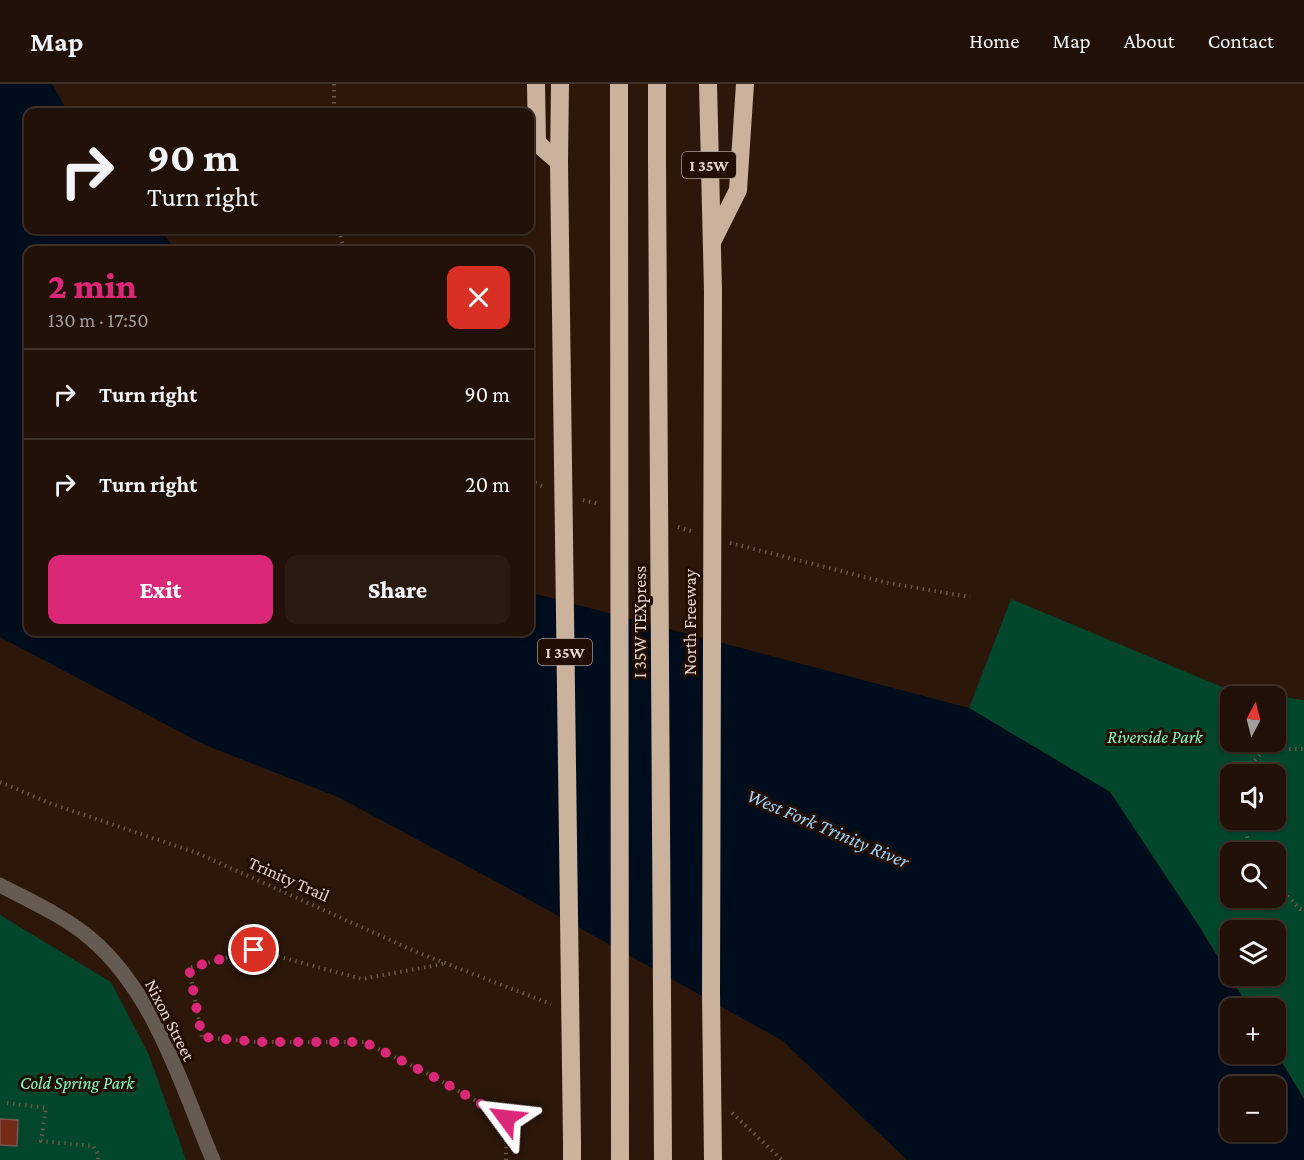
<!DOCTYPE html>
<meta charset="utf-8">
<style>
:root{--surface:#211108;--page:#291a12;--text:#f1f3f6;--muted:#a29d9c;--line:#3e3129;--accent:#db2777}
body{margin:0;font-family:"Crimson Pro",serif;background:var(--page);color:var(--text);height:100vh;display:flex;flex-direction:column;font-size:22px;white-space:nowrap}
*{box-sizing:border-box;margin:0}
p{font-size:20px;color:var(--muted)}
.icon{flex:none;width:33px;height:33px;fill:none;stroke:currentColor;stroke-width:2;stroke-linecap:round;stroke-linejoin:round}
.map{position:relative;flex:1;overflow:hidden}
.details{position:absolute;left:24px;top:162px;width:510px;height:390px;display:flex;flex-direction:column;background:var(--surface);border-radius:12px;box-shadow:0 2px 4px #0004,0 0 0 2px var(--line)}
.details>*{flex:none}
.guide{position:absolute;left:24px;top:24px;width:510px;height:126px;border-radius:12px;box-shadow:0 2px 4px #0004,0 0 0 2px var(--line);background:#211108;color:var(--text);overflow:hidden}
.needle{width:39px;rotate:7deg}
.controls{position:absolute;left:1220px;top:602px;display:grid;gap:12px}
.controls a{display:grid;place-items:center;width:66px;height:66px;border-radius:12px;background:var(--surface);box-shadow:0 2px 4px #0004,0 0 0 2px var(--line);font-size:30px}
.pin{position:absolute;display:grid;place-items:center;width:51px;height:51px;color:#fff;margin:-26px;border:3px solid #fff;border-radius:50%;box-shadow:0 2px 6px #0007}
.me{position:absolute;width:66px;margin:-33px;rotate:300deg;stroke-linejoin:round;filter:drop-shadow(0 0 4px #0008)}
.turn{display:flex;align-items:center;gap:21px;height:126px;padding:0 24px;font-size:27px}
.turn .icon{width:78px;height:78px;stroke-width:2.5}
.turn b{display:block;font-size:42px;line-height:51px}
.round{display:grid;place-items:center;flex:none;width:63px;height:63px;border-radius:12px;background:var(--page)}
.headline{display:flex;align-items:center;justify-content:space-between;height:102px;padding:0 24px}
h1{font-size:36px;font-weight:800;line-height:45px;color:var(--accent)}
.primary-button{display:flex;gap:12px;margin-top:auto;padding:12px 24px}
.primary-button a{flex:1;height:69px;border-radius:12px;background:var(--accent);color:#fff;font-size:24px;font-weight:800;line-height:69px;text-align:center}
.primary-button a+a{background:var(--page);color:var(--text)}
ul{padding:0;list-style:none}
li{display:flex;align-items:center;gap:18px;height:90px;padding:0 24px;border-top:2px solid var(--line)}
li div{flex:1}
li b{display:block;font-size:22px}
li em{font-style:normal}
header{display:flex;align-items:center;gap:36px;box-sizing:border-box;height:84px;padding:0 30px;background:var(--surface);border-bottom:2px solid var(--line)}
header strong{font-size:28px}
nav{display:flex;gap:33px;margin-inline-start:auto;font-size:21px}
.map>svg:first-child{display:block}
.green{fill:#02462c;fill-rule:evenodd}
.water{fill:#000d1d;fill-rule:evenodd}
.building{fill:#752a18;stroke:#755850;stroke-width:1.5}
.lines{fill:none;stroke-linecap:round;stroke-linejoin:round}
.path{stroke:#69564b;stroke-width:4;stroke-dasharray:1.5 4.5;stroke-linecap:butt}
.street{stroke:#655b53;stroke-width:15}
.highway{stroke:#cbb29d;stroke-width:18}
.highway-bridge{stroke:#cbb29d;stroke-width:18}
.route{stroke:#db2777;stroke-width:10;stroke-dasharray:0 18}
.labels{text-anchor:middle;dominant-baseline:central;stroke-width:6;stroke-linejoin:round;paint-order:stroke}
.shield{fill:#220e03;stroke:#aa9990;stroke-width:1.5}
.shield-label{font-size:16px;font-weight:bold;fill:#e4d5cd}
.street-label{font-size:18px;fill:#e4d5cd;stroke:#220e03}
.park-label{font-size:18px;font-style:italic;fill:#80fbbf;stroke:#220e03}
.water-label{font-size:20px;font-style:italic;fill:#99cffb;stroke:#220e03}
</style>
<header>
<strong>Map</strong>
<nav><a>Home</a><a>Map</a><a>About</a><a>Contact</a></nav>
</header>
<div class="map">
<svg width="1304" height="1076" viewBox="0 0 1304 1076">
<rect width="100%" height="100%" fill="#2c170a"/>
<g class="green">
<path d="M1011,515L1227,605L1304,616V1015L1275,967V924H1249L1197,839L1110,708L969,624ZM1230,612H1275V657H1230ZM1230,690H1275V735H1230ZM1230,768H1275V813H1230ZM1230,846H1275V891H1230Z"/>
<path d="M0,831L111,898L149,971L186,1076H0Z"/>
</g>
<path class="water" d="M0,0H52L68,28H28V146H160L176,166H28V548H530V505L536,510L969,624L1110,708L1197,839L1249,924H1230V969H1275V967L1304,1015V1076H907L783,957L508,804L338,713L205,661L0,553ZM1230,1002H1275V1047H1230Z"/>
<path class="building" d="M0,1035L18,1036L17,1062L0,1061Z"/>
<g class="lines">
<g class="path">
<path d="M334,0V28"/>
<path d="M339,146L344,166"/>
<path d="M530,396L545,404"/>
<path d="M583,416L599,420"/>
<path d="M678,443L694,448"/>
<path d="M730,459L888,499L970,513"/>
<path d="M1273,657L1288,665H1304"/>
<path d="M1243,690L1272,657"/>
<path d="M0,698L52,720L197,769L419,869L551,920"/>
<path d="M1242,735L1251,768"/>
<path d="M1275,799L1300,825L1304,826"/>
<path d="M443,880L362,895L254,866L189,884L202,953L257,958H364L434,993L506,1034V1076"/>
<path d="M7,1019L46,1024L41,1057L93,1062L98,1070V1076"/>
<path d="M732,1029L782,1076"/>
</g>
<path class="street" d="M0,801C30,817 64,832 90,854C155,909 181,1001 213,1076"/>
<g class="highway">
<path d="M536,0L537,59L559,78"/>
<path d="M657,0V78"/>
<path d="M708,0L713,207"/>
<path d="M619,65V0"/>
<path d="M559,78L560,0"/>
<path d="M712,158L738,106L745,0"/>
<path d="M572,1058V1076"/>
</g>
<g class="highway-bridge">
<path d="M619,65L620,1076"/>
<path d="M559,78L572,1058"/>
<path d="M657,78L663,1076"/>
<path d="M713,207L711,909L713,1076"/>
</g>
</g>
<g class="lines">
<path class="route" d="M254,866L189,884L202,953L257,958H364L434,993L506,1034"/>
</g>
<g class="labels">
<g class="shield">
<rect x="682" y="68" width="54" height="26" rx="4.5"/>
<rect x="538" y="555" width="54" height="26" rx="4.5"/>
</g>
<g class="shield-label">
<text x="709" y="81">I 35W</text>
<text x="565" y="568">I 35W</text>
</g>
<g class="street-label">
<text transform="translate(640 538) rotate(-90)">I 35W TEXpress</text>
<text transform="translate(690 538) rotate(-90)">North Freeway</text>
<text transform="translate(289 795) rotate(24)">Trinity Trail</text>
<text transform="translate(170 936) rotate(63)">Nixon Street</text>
</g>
<g class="park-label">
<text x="1155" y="653">Riverside Park</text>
<text x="77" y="999">Cold Spring Park</text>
</g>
<g class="water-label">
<text transform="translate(828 744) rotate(23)">West Fork Trinity River</text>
</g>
</g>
</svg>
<div class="controls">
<a><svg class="needle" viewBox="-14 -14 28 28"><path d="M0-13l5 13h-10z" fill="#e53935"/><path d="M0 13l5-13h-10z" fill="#a29d9c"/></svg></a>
<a><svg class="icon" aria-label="sound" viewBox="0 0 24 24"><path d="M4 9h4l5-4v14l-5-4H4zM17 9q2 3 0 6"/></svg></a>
<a><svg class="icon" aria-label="search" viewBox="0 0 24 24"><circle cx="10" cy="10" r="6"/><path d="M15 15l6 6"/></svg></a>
<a><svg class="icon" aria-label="layers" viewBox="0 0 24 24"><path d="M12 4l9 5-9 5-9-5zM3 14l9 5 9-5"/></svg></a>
<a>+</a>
<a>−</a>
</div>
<div class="pin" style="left:254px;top:866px;background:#d93025"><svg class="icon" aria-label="arrive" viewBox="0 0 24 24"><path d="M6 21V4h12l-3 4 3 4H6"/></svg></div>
<svg class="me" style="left:506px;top:1034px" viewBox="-20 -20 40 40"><path d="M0-17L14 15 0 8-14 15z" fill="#db2777" stroke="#fff" stroke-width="4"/></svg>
<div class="guide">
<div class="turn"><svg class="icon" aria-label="right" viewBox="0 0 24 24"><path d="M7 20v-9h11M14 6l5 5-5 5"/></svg><div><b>90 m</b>Turn right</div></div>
</div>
<section class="details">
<div class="headline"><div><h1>2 min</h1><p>130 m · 17:50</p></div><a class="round" style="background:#d93025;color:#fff"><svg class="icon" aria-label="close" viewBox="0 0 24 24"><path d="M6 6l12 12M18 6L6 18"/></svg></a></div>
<ul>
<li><svg class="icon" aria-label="right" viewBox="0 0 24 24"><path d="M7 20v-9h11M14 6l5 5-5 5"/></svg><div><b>Turn right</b></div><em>90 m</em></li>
<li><svg class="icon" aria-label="right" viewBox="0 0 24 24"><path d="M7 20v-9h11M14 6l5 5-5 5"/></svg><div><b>Turn right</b></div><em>20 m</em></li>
</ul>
<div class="primary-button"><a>Exit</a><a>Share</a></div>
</section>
</div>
